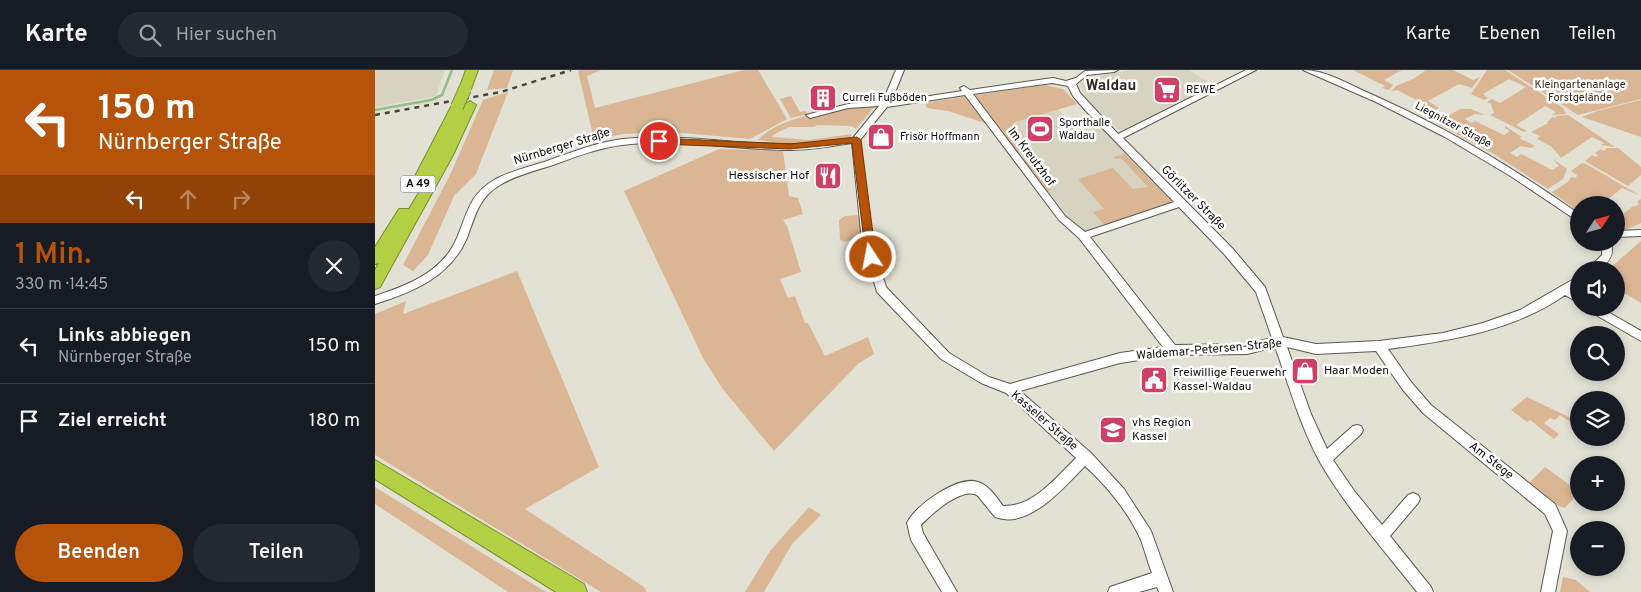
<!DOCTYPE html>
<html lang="de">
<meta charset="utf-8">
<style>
:root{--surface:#171b24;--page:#242831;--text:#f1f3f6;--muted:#9ea1a6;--line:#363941;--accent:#b45309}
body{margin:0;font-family:Overpass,sans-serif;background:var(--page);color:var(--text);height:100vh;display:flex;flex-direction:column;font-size:19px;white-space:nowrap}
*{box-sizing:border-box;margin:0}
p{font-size:16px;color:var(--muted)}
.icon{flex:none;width:28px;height:28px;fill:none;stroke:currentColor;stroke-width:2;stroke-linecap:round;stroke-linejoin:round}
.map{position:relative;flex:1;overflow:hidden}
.drawer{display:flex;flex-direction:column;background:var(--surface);width:375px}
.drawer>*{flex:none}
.hud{background:#b45309;color:#fff;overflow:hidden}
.needle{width:32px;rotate:54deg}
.buttons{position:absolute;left:1195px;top:126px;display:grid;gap:10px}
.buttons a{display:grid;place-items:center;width:55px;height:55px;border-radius:50%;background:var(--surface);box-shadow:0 2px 8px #0003;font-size:25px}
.pin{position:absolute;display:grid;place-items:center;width:42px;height:42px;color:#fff;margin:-21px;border:2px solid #fff;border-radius:50%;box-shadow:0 1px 5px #0007}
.me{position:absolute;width:55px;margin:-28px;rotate:349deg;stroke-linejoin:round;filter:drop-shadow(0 0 4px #0008)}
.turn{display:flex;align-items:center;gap:18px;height:105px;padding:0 15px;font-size:22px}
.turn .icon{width:65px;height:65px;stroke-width:2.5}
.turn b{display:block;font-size:35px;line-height:42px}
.lanes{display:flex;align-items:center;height:48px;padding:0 15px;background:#0003;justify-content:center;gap:25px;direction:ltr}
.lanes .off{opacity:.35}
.round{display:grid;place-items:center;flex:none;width:52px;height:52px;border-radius:26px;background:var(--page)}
.summary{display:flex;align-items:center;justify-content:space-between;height:85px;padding:0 15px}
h1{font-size:30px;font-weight:600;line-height:38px;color:var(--accent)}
.cta{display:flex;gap:10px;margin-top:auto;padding:10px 15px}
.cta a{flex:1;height:58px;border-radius:30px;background:var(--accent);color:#fff;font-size:20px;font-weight:600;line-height:58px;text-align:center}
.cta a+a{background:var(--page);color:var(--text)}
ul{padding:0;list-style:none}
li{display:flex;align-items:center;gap:15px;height:75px;padding:0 15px;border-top:1px solid var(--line)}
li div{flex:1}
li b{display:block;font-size:19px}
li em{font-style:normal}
header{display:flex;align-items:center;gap:30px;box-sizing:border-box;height:70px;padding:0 25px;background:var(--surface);border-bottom:1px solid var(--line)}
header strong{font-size:24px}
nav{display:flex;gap:28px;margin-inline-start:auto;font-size:18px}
.search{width:350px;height:45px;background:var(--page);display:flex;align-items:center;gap:12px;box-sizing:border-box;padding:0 18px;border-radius:28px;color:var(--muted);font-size:19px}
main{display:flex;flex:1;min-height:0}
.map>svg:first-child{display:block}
.built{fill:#d6d4c0}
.green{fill:#dab694}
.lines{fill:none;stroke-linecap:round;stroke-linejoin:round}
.stream{stroke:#94be88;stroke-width:2.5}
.minor-casing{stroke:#5a584e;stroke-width:2}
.highway-casing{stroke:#798c2f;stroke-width:2}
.minor{fill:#fff;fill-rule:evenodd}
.highway{fill:#b3d044;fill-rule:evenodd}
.rail{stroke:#46453f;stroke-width:2.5;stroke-dasharray:5 5;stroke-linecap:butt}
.highway-bridge-casing{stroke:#798c2f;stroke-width:14;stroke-linecap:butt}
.highway-bridge{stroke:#b3d044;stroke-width:12}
.route{fill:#b45309;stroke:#753606}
.labels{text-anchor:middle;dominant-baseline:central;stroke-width:5;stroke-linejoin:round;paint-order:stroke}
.far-park-label{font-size:11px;fill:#39240f;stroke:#fff}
.far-poi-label{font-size:11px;fill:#0d0d09;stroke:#fff;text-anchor:start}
.far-street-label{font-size:11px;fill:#0d0d09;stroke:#fff}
.shield{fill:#fff;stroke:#565653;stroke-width:1}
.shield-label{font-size:11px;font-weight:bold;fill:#0d0d09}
.street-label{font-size:12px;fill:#0d0d09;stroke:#fff}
.poi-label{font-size:12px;fill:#0d0d09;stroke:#fff;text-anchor:start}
.far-district-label{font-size:15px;font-weight:bold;fill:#2c2a21;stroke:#fff}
</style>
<header>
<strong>Karte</strong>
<div class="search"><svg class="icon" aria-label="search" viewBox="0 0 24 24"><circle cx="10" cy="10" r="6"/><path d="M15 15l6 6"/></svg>Hier suchen</div>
<nav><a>Karte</a><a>Ebenen</a><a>Teilen</a></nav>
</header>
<main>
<section class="drawer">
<div class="hud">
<div class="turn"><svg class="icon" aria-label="left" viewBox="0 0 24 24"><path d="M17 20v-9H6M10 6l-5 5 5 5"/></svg><div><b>150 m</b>Nürnberger Straße</div></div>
<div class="lanes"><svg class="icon" aria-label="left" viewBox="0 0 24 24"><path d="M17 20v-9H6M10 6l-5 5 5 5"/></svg><svg class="icon off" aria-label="ahead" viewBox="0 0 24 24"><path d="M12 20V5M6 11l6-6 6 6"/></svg><svg class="icon off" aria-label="right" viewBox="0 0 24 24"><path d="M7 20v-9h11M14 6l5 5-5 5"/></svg></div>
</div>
<div class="summary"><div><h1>1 Min.</h1><p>330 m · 14:45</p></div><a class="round"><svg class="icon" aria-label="close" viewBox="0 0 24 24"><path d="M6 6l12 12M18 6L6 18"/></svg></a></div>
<ul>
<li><svg class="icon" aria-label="left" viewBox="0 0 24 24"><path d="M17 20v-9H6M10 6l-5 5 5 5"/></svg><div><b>Links abbiegen</b><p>Nürnberger Straße</p></div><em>150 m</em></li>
<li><svg class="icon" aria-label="arrive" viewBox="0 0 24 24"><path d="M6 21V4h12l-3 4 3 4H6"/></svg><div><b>Ziel erreicht</b></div><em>180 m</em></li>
</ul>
<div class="cta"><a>Beenden</a><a>Teilen</a></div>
</section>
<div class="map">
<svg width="1266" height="522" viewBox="0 0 1266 522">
<rect width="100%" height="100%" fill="#e2e1d4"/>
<g class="built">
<path d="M0,0H70L61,26L0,37Z"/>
<path d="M757,0H814L842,17L754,59H743L712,31L705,13L716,7Z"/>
<path d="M662,16L700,58L720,52L797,131L710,164L701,153L695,155L596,26Z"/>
</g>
<g class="green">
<path d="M119,0H138L132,18L112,20Z"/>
<path d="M205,0H226L212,6L220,38L369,0H383L412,49L375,69L297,62L248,64L227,68L218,65L203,1Z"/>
<path d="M978,0H1027L1009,10L1018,15L1014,20L1007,18L1010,16Z"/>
<path d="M1051,0H1078L1098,10L1105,7L1097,18L1084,14L1053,31L1064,38L1055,43L1059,39L1022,20L1016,21L1021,16L1038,9Z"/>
<path d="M1112,0H1130L1188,38L1191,44L1177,45L1181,42L1170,36L1141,55L1152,61L1149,62L1115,45L1119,43L1116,34L1112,32L1117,29L1125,33L1151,17L1134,9L1108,24L1113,28L1109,30L1096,24Z"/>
<path d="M1133,0H1266V29L1203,45Z"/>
<path d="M670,15L688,19L702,34L637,53L654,74L642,78L645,84L676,120L672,122L695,155L596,26Z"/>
<path d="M133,22L101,104L79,126L53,185L38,201L28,195L75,105L108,30Z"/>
<path d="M416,26L425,42L430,41L433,44L416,48L405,29Z"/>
<path d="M592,26L613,54L573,41L552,38L550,33Z"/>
<path d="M1266,30V67L1207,47L1222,41Z"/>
<path d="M500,36L481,59L476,56L442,55L439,57H414L398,65L397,67L434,70L477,64L474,68L415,74L383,70C405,45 467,38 500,36Z"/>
<path d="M1085,39H1096L1110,45L1100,44L1090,49L1096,53L1100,51L1129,65L1135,61L1130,58V56L1147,67L1144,68L1160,76L1156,78L1145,76L1135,83L1142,87L1146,84L1177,100L1184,96L1178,89L1192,99L1188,109L1173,119L1119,84L1061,53Z"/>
<path d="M1193,45L1240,77L1226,75L1229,73L1217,67L1186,88L1177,77L1162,69L1165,66L1156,62L1173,53L1172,52L1178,47L1181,48V46Z"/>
<path d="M1232,78H1243L1266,97V105L1253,116L1210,91L1217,85L1221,87L1223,85L1220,83L1226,79L1229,81Z"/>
<path d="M344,79L408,81L414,126L423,128L428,144L408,150L412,156L426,202L405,209L413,228L420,226L430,253H433L450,286L493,267L499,284L484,293L399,381L347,318L328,288L249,121Z"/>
<path d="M750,84L798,133L731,157L718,142L729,139L703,109L738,98L758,119L773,117L746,88L741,89L738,87Z"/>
<path d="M1207,93L1211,94L1266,126L1247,118L1226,135H1204V142L1177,122L1193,112L1196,107L1201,108L1202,105L1196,101Z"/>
<path d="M1266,129V153L1250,160L1242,148L1249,146L1247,145L1258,136L1260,137L1264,134L1262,132Z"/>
<path d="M485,145L488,168L468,172L465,169L464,150L470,146Z"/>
<path d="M1266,171V233L1241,218V200H1233Z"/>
<path d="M142,201L224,397L150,439L269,517L272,522H226L0,385V244L31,231L28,244Z"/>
<path d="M1152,327L1204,352V358L1185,345L1180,350L1175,348L1169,353L1184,364L1179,369L1155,350L1152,352L1136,340Z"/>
<path d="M1170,397L1204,422L1190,438L1184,436L1154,413Z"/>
<path d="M0,417L171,522H133L0,434Z"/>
<path d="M434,437L446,445L417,474L389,522H370L395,481Z"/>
<path d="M1188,507L1201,510L1215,522H1185Z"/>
</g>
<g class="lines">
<path class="stream" d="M0,40L56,30L67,25L77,0"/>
<g class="minor-casing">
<g id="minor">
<path d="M521,0H529L516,32L587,21L585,18L589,16L595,20L678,8L691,11L701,8L710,1L743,0L739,2L712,5L701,14L705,23L743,64L871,0H881L748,68L858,179L890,217L908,267L941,274L1004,271L1068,263L1108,253L1145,240L1204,206V216L1198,220L1204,224V233L1190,225C1139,261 1073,271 1013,279L1036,312L1056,335L1180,434L1192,461L1180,522H1166L1178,461L1170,444L1048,343L1028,320L1001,281L941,284L912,277L936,344L952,379L978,356L982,355L986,356L988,360L986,364L958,390L980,422L1007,455L1033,425L1038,423L1043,425L1045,429L1043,433L1015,466L1056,517L1058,522H1042C1009,480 973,440 946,394C926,359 914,315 900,277L872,284L797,285L745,293L645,321L716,383L749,419L776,461L798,522H784L782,517L764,522H733L735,517L777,503C773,493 770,481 766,470C754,443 732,416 710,396C689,417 654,460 620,447L603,426C589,415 556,444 546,455L548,463L582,522H567L536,470L532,453C540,435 584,405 603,412C615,416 621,427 628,436C659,437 681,407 701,388L631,323L606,313L566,289L502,222L487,171L477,73C457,76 437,80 417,80C360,80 303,68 247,75C223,78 200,87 178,95C160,101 141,105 125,115C103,128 100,147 92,168C75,207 38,222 0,234V226C30,216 61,205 78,176C92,151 90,127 119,110C135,101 154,97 172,91C197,82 222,72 248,69C305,63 361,75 418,74C438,74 458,71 478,68L504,36L473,38L435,48L431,45L473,34L508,31ZM677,13L693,16L698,26L710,40L799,132L710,162L690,146L598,24ZM590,25L684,150L704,168L788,277L745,283L635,314L614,307L574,283L511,217L497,171L485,70L512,37ZM804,137L850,185L881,222L897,268L872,274L800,275L715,167Z"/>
<path d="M928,0C949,0 970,12 989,21C1065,54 1136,96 1204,144V152L1137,107L1070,67L1001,32Z"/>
<path d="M1266,160V166L1241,167V161Z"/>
<path d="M1225,172H1235C1241,184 1233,193 1224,200H1212L1227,185V177Z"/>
<path d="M1213,238H1226L1266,261V271L1214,241Z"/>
</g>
</g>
<g class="highway-casing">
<g id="highway">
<path d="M91,0H103L96,19L90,22L84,19Z"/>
<path d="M95,31L101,35L78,85L5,217L0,219V200L4,193L0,194V177L24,139H34L45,121H36L34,118L76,37L82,33L88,37L55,104L89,35Z"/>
<path d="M0,390L209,514L212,522H181L0,409Z"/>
</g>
</g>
<use href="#minor" class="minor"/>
<use href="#highway" class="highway"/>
<path class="rail" d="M0,45L126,22L196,0"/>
<g class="highway-bridge-casing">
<path id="highway-bridge" d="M82,37L90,19"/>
</g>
<use href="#highway-bridge" class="highway-bridge"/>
</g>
<path class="route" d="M482,67L486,70L501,187L496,191L491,187L477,73L415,79L284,74L279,71L284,68L415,74Z"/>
<defs>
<g id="supermarket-square" transform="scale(1.4375)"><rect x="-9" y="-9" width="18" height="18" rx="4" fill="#cf4067" stroke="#fff"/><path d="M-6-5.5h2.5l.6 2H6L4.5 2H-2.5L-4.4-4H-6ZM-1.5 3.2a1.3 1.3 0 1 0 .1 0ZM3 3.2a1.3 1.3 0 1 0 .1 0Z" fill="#fff"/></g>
<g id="building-square" transform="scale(1.4375)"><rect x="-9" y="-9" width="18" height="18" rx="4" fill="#cf4067" stroke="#fff"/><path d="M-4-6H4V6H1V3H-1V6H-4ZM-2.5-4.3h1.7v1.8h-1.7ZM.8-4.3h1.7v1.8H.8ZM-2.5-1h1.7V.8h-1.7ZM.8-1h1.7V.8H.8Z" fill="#fff"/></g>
<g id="stadium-square" transform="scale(1.4375)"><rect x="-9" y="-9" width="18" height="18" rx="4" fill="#cf4067" stroke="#fff"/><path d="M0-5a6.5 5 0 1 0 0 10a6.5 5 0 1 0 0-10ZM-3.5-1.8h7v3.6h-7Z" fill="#fff"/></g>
<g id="shop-square" transform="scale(1.4375)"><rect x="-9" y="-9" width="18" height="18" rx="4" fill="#cf4067" stroke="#fff"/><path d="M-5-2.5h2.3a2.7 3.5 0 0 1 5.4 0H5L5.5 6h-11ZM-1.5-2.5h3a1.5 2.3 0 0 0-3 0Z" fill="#fff"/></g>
<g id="restaurant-square" transform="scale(1.4375)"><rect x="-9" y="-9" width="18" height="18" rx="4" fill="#cf4067" stroke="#fff"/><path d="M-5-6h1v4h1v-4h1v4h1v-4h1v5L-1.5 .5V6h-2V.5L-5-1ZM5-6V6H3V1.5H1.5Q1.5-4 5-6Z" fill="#fff"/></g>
<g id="civic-square" transform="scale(1.4375)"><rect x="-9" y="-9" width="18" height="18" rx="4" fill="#cf4067" stroke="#fff"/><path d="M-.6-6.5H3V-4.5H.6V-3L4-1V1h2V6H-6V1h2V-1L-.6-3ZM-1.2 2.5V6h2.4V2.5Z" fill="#fff"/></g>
<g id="university-square" transform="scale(1.4375)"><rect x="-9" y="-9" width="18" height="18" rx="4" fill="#cf4067" stroke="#fff"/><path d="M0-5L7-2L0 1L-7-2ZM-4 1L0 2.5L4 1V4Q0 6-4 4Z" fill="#fff"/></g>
</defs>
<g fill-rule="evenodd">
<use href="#supermarket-square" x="792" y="20"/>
<use href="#building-square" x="448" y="28"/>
<use href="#stadium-square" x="665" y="59"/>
<use href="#shop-square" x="506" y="67"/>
<use href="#restaurant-square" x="453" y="106"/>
<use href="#shop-square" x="930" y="301"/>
<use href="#civic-square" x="779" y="310"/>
<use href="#university-square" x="738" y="360"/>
</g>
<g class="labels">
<g class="far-park-label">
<text x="1205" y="15">Kleingartenanlage<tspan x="1205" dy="13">Forstgelände</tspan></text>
</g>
<g class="far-poi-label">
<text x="811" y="20">REWE</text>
<text x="467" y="28">Curreli Fußböden</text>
<text x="684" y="53">Sporthalle<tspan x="684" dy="13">Waldau</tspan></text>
<text x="525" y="67">Frisör Hoffmann</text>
</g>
<g class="far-street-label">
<text transform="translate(1078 55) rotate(28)">Liegnitzer Straße</text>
</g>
<rect class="shield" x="25.5" y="105.5" width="35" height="17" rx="4"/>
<g class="shield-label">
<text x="43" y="114">A 49</text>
</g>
<g class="street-label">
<text transform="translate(187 77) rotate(-17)">Nürnberger Straße</text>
<text transform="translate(656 87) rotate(53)">Im Kreutzhof</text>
<text transform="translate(818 128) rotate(45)">Görlitzer Straße</text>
<text transform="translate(834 280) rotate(-5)">Waldemar-Petersen-Straße</text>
<text transform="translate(669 351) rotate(41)">Kasseler Straße</text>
<text transform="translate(1116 391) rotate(38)">Am Stege</text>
</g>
<g class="poi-label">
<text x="434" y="106" text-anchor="end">Hessischer Hof</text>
<text x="949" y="301">Haar Moden</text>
<text x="798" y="303">Freiwillige Feuerwehr<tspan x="798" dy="14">Kassel-Waldau</tspan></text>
<text x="757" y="353">vhs Region<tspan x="757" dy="14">Kassel</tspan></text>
</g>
<g class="far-district-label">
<text x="736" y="16">Waldau</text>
</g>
</g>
</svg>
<div class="buttons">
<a><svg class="needle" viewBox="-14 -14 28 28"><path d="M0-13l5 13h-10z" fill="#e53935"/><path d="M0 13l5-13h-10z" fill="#9ea1a6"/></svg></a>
<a><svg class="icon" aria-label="sound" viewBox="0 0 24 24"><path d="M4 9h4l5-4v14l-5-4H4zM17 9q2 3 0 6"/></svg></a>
<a><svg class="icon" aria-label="search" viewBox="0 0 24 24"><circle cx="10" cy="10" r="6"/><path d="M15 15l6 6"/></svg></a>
<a><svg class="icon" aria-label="layers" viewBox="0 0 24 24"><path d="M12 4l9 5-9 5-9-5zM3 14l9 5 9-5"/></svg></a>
<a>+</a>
<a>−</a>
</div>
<div class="pin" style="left:284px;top:71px;background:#d93025"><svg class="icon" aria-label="arrive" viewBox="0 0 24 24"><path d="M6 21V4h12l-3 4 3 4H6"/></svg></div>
<svg class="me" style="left:496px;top:187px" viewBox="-20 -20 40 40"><circle r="17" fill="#b45309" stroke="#fff" stroke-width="3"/><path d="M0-11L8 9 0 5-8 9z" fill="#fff"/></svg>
</div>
</main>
